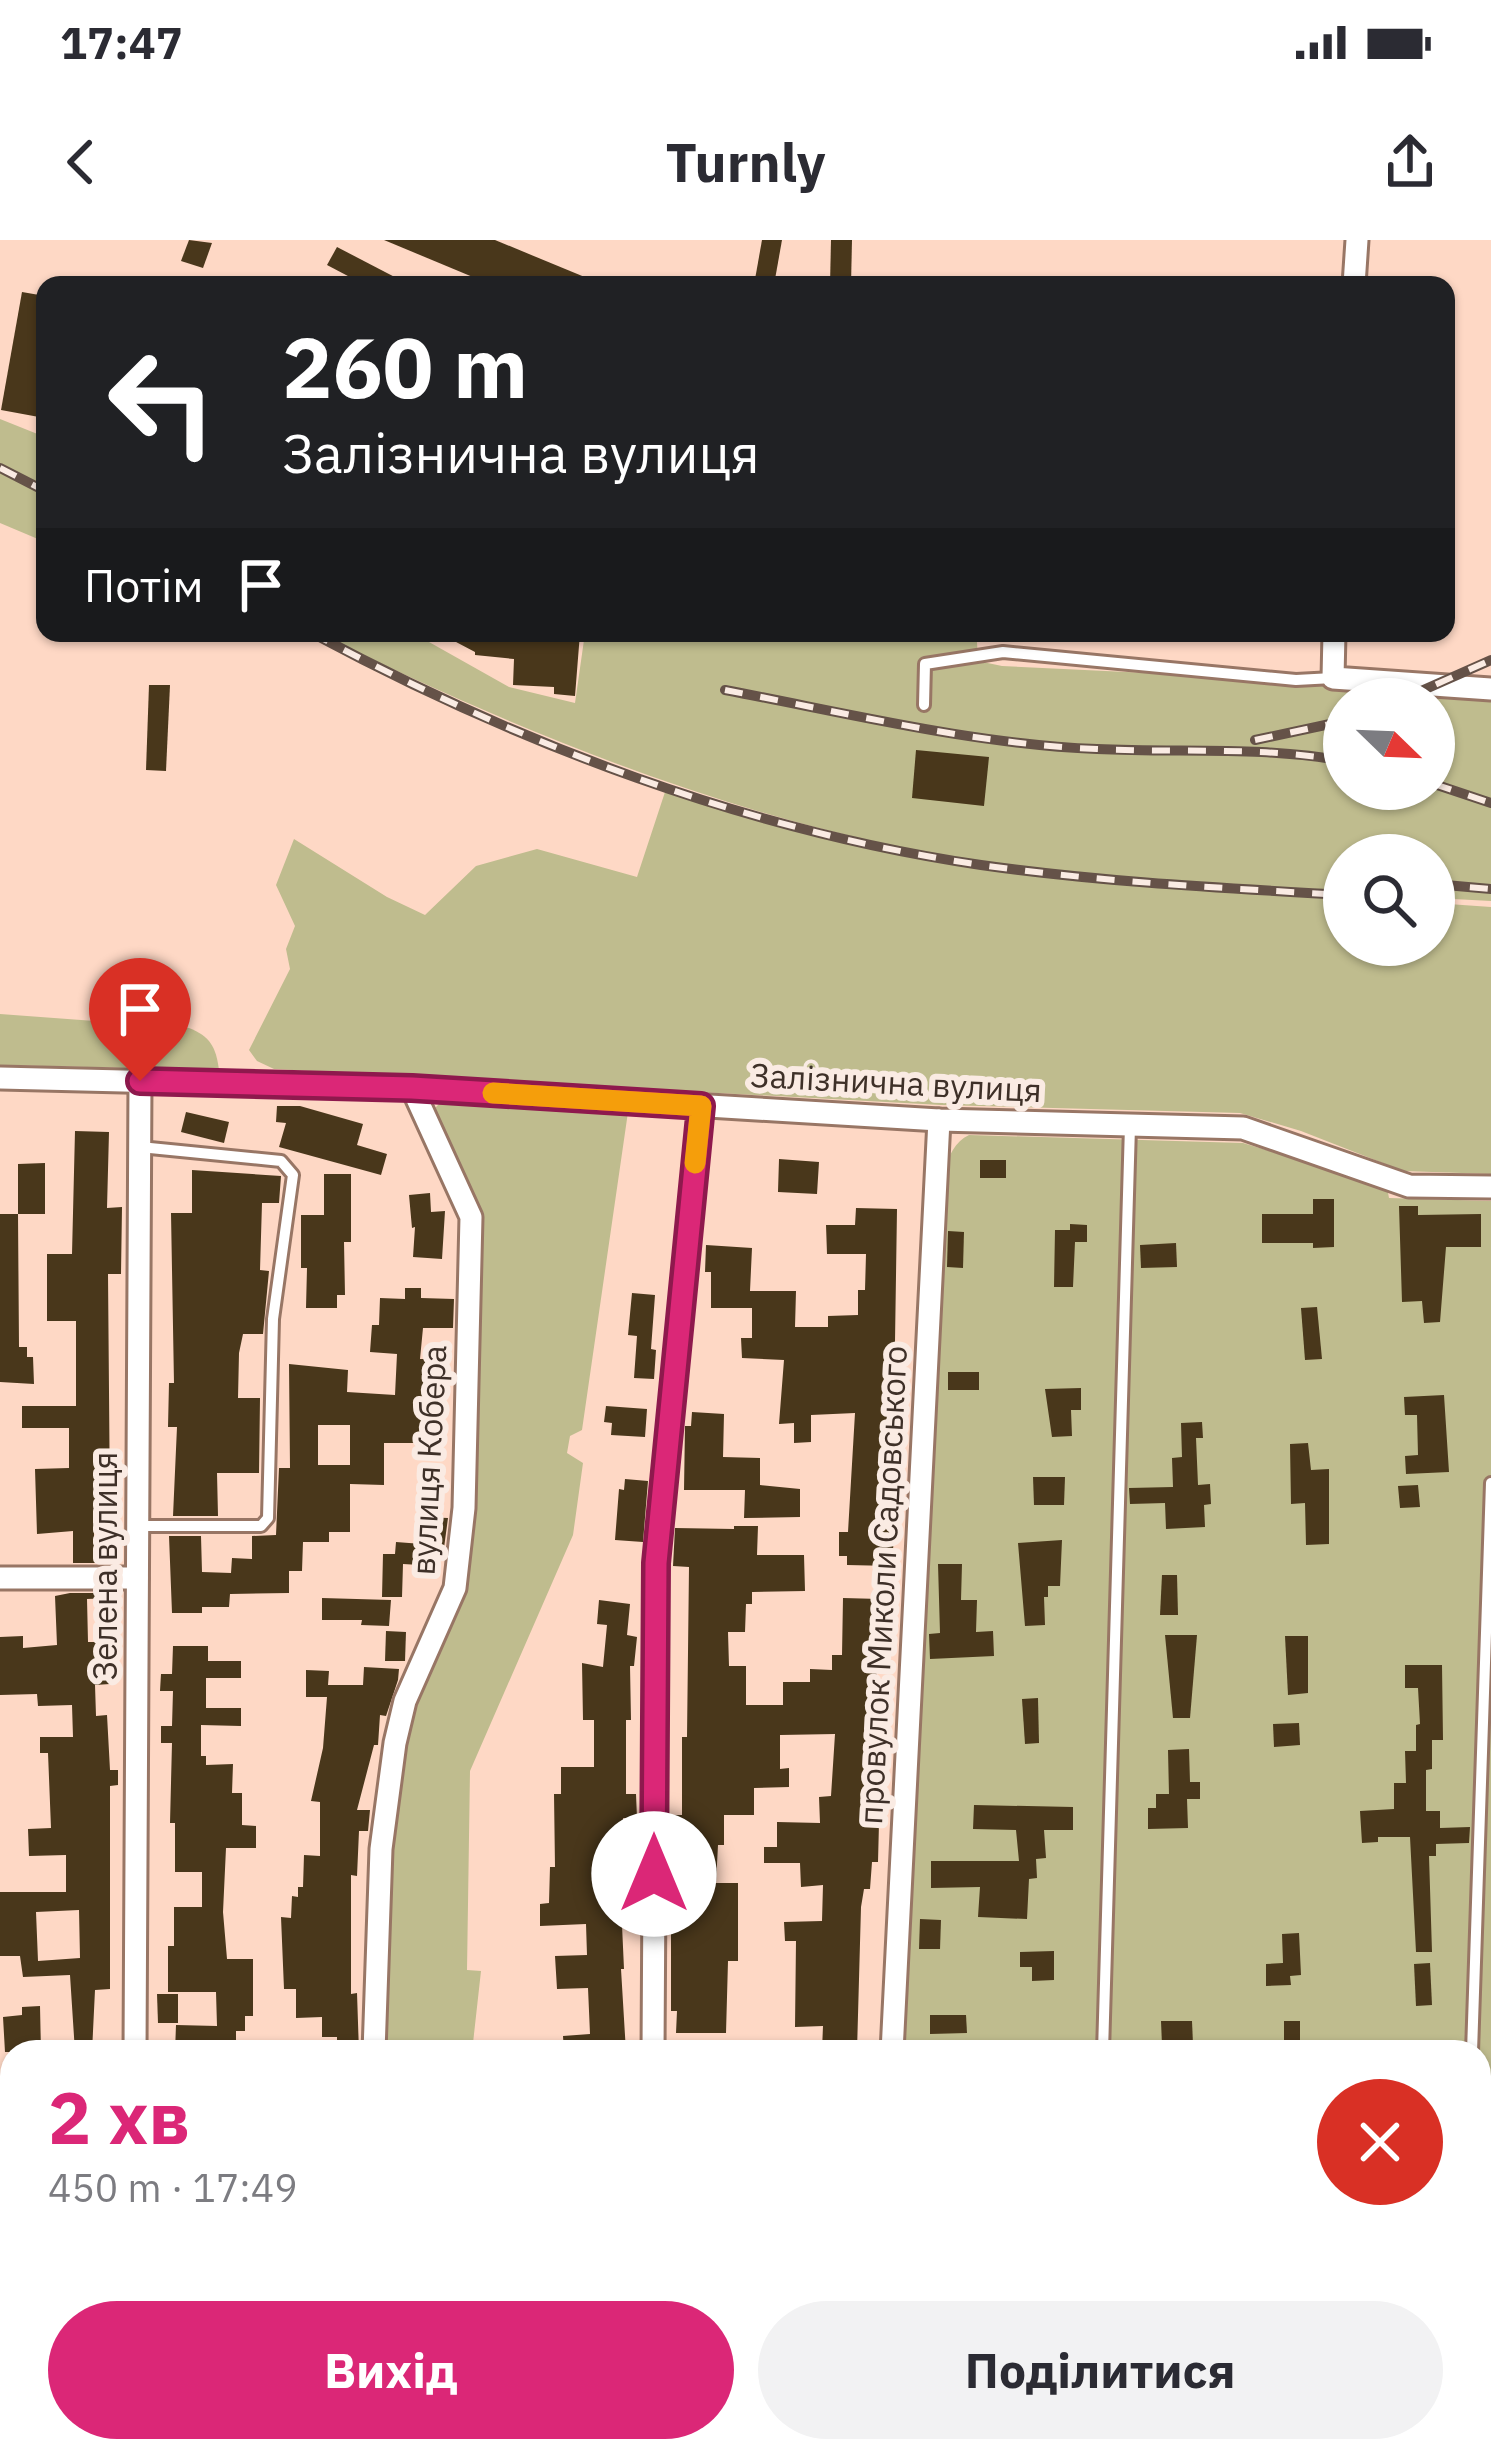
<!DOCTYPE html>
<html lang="uk">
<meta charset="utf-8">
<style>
:root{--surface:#fff;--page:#f2f2f3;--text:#2b2b33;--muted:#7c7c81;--accent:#db2777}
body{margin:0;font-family:"IBM Plex Sans",sans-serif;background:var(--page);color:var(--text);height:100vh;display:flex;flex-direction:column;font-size:45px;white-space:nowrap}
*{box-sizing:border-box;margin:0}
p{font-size:39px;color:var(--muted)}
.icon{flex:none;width:66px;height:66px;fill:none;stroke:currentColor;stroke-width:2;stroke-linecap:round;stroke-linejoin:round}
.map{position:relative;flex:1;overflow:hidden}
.details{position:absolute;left:0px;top:1800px;width:1491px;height:423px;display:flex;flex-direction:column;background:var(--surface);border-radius:36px 36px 0 0;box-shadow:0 3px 9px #0004}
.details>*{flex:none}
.guide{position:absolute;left:36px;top:36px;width:1419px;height:366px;border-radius:24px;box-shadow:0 3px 9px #0004;background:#202124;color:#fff;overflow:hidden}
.needle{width:78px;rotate:113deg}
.fabs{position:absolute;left:1323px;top:438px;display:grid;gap:24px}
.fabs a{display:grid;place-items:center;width:132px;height:132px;border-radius:50%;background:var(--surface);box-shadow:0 3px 9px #0004;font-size:60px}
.pin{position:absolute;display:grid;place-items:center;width:102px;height:102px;color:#fff;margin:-123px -51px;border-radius:50% 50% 50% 0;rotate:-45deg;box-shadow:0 0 12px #0007}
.pin .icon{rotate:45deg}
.me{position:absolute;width:132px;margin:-66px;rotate:0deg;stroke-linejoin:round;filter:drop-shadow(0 0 9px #0008)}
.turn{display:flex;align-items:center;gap:42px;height:252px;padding:0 48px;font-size:54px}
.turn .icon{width:156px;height:156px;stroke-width:2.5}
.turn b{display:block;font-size:84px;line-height:102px}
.then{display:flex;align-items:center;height:114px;padding:0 48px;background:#0003;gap:24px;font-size:45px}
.round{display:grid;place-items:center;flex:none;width:126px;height:126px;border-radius:63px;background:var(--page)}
.summary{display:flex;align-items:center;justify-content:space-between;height:204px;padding:0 48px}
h1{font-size:72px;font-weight:700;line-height:90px;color:var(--accent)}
.cta{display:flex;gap:24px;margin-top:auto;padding:24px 48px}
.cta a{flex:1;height:138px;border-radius:72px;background:var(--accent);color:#fff;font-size:48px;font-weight:700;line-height:138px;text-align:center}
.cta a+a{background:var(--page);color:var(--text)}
.status{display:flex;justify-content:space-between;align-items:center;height:84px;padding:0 60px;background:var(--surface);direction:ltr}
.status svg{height:33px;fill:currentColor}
header{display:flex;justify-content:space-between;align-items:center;height:156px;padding:0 48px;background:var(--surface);font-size:54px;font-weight:700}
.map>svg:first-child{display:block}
.green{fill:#bfbc8e;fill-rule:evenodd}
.building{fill:#49371b;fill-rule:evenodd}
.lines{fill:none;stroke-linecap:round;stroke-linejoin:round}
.service-casing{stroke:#987665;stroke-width:16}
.minor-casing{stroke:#987665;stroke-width:27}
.service{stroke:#fff;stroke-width:10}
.minor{stroke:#fff;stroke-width:21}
.rail-casing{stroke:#655248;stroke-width:10}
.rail{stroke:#faebe3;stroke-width:6;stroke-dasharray:18;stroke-linecap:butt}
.route-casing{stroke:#8e194d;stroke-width:30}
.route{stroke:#db2777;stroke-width:21}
.slow{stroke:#f59e0b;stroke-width:21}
.labels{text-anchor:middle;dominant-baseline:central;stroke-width:12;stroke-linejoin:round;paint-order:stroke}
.street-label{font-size:33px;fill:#3e3028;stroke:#faebe3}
</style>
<div class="status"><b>17:47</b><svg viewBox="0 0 49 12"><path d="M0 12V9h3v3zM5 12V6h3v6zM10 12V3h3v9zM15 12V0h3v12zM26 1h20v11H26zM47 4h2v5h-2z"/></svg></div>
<header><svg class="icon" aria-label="back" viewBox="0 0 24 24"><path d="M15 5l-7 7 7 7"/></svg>Turnly<svg class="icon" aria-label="share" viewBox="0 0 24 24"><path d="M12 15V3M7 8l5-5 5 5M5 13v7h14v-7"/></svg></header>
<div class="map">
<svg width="1491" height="2221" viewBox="0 0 1491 2221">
<rect width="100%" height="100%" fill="#fed8c5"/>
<g class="green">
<path d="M0,179L45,197V248L0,225Z"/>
<path d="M0,232L45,255V302L0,283Z"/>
<path d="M317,393H413L509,447L575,463L585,393H801L977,402L978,421L1002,426L1211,436L1491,460V661L1434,658V615H1344V653C1223,646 1100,641 980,622C746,585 528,496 317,393ZM1344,459H1434V549H1344Z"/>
<path d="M665,552C768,581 871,611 978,627C1099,646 1222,651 1344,658V705H1434V663L1491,667V934L1403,931L1301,891L1240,873L941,865L274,829L257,821L249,810L290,729L286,709L295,686L276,645L294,599L387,657L425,675L476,626L537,609L637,637Z"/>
<path d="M0,774L189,788C210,796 216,807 219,830L0,825Z"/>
<path d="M441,862L628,872L582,1190L570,1196L567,1213L583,1223L573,1295L470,1531L467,1730L481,1731L472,1812H381L388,1607L411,1463L462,1351L476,975L432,882L434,869Z"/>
<path d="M969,895L1243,903L1387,947L1389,958L1491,961V2221H900L882,2211H1479V1812H898L938,979C943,951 941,908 969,895Z"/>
</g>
<g class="building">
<path d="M189,0L212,3L203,28L181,21Z"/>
<path d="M384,0H495L604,45H492Z"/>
<path d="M762,0H782L774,45H754Z"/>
<path d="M831,0H852L851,45H830Z"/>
<path d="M337,7L410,45H365L327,25Z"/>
<path d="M22,52L45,56V140L39,177L1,170Z"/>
<path d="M439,393H580L575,456L554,454V447L513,445L514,419L475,415V412Z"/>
<path d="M149,445H170L166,531L146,530Z"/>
<path d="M916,510L989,517L984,566L912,558Z"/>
<path d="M277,866H300L363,884L357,905L387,914L381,935L279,907L286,883L276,882Z"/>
<path d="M186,872L229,882L224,903L181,892Z"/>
<path d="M75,891L109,892L107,968L122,967L121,1034H108L110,1270H94V1300H111V1323H73V1291L37,1294L35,1229L69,1228V1188H22V1166H76V1081H47V1014H72Z"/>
<path d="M779,919L819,922L817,954L778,952Z"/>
<rect x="980" y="920" width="26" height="18"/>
<path d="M45,923V974H18V924Z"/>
<path d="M192,930L281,936L279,963H262L260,1030L269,1031L263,1094H243L239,1113L238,1158H260L259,1233H217L218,1276H173L177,1187H168L169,1143H174L171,973H192Z"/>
<path d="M324,934H351V1002H344L345,1055H337V1068H306L307,1028H301V975H324Z"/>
<path d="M430,953L431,972L445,971L442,1019L413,1017L415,987L412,988L409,955Z"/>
<path d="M1313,959H1334V1007L1313,1008V1003H1262V974H1313Z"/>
<path d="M1399,966H1418V975L1481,974V1007H1446L1440,1082L1424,1083L1422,1061L1402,1062Z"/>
<path d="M856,968L897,969L895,1102L896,1150H901L900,1174H890L888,1263L896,1264L892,1326L847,1325V1316H839V1292H848L855,1173L811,1175V1202L794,1203V1183L779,1184L784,1120L742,1118L741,1098H752V1068H711V1032H705L706,1005L752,1008L750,1051H796L795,1087H828V1076L858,1075V1050H865L866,1014H827L826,985H855Z"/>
<path d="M0,974H18L19,1107H27V1117H33L34,1144L0,1142Z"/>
<path d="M1070,984L1087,985V1002H1075L1073,1047H1054L1055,990H1070Z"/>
<path d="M948,991L964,992L963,1028L947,1027Z"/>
<path d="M1176,1003L1177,1027L1141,1028L1140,1005Z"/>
<path d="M405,1048H421V1058L454,1059L453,1088H423L420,1119H432L431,1137L445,1138L441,1203H384V1245L350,1244V1292H329V1302H303L302,1331H289V1353L230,1354L229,1367H202V1373H172L169,1296H201L202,1332L231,1333L232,1318L252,1319V1296L276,1295L279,1228H290L289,1124L348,1130L347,1152L395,1155L397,1114L370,1112L372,1085H379L380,1058L405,1059ZM318,1185H350V1225H318Z"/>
<path d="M632,1053L655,1055L651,1109L656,1110L654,1139L634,1138L637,1096L628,1095Z"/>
<path d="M1317,1067L1322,1119L1305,1120L1301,1068Z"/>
<rect x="948" y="1132" width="31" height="18"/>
<path d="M1081,1148V1170H1071L1072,1196L1052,1197L1045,1149Z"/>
<path d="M1444,1155L1449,1232L1406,1234L1405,1216L1418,1215L1417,1175H1405L1404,1157Z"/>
<path d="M606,1166L647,1169L645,1197L611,1195L612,1183L604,1182Z"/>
<path d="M692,1172L724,1174L723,1217L760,1218V1245L800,1249V1277L744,1278L745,1250H684L685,1186H691Z"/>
<path d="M1202,1182L1203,1198H1196L1198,1245L1210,1244L1211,1264L1204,1265L1205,1287L1166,1289L1165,1263L1130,1264L1129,1248L1173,1247L1172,1218L1182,1217L1181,1183Z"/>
<path d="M1308,1203L1311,1230L1329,1229V1304L1306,1305L1305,1263L1291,1264L1290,1204Z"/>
<path d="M1033,1237H1065L1064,1265H1034Z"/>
<path d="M625,1239L648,1241L643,1302L615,1300L619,1249L624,1250Z"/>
<path d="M1418,1245L1420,1267L1400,1268L1398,1246Z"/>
<path d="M423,1277L448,1278L444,1308H438L437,1326L403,1324L402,1357H382L383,1314H395L396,1302L422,1304Z"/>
<path d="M734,1286H758L757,1315H804L805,1351L752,1352V1364H746L745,1392H728L729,1426H746V1465H783V1442H810V1429L832,1430V1415H842L843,1358L880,1359L872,1532H867L869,1583H879L878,1622H872L870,1649H864L861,1667L857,1811L822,1810L823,1786L795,1787L796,1701H785L784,1682L822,1681L823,1645L801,1647L800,1623H764V1607H777V1582L820,1583L819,1557L831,1556L835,1494L780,1495V1529L789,1528V1547L754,1548V1575H724V1605H718L716,1643H738V1721H728L726,1793H676L677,1771H671V1643H681V1636H691L693,1598H675V1575H682V1497H687L689,1327L673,1326L675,1288L734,1289Z"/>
<path d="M1062,1300L1060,1346H1048V1357H1044L1045,1385L1025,1386L1018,1303Z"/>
<path d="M938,1324H962L961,1360H977L976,1392L993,1391L994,1416L930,1419L929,1394L940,1393Z"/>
<path d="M1162,1335H1177L1178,1375H1160Z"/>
<path d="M70,1353H111V1358L87,1359L88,1402H98V1420H109L110,1444L95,1445L96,1476L107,1475L110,1530H118V1545L110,1546V1749L95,1750L92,1812H75L70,1735L23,1737L20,1716H0V1652H66V1615L29,1616L28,1589L51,1588L48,1513H40V1497H73L72,1465L38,1466L37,1454L0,1455V1397L23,1396V1408L57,1405L55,1356ZM79,1670L80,1718L38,1721L36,1672Z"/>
<path d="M322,1358L391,1360L389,1386L361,1385L362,1380H322Z"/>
<path d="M599,1360L630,1364L627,1395L637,1397L634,1426H630L631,1480H626V1554H636L637,1578H623L625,1685H622L624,1729H621L626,1812H564L563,1796L590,1794L588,1748L557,1749L555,1716L587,1715L586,1684L540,1686V1664L549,1663L550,1627H555L554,1554H561V1527H594V1480H583L582,1423L603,1427L607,1385L597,1384Z"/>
<path d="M386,1391L406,1392L405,1421H385Z"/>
<path d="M1165,1395H1197L1190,1478H1173Z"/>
<path d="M1285,1396H1308V1453L1288,1455Z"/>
<path d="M173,1406H208V1421H241V1438H206V1468H241V1486L201,1485V1516H206V1525L233,1524L232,1553H242V1585L256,1586V1608H226L223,1672L227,1719H253V1776H245V1791H236V1804L207,1805V1812H175L176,1785L217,1786L216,1752H168V1706H174V1667H202V1632H175V1583H170L172,1503H161V1486H172L173,1451H160L161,1434H172Z"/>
<path d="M1405,1425H1442L1443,1500H1432V1529L1426,1530V1571H1440V1588L1470,1587L1469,1603L1436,1604V1616H1429L1432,1712H1416L1410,1597H1378V1602L1362,1603L1360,1571L1394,1569V1543H1406L1405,1511H1416V1485L1420,1484L1418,1448H1405Z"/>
<path d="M364,1427L399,1429L398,1440L386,1476L380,1475L378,1505H374L357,1570H370L368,1591H359L357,1636L351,1635V1754L357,1753L359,1812H337V1797H322V1777L296,1778V1749H284L281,1677L291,1678L292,1656L298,1657V1647H303L304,1615L320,1616V1562L311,1561L323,1508L327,1457H306V1430L329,1431L328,1445H363Z"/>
<path d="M1038,1458L1039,1503L1025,1504L1022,1459Z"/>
<path d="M1299,1483L1300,1505L1274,1507L1273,1484Z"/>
<path d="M1189,1509L1190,1542H1200V1559H1187L1188,1588L1148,1589V1568H1156V1554H1169L1168,1510Z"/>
<path d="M974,1565L1073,1567V1590H1044L1046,1618L1036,1619L1037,1638L1029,1639L1027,1679L978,1677L980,1647L931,1648V1621H1019L1016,1590L973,1589Z"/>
<path d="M920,1679L941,1680L940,1709H919Z"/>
<path d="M1299,1693L1301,1735L1290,1736L1291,1745L1266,1746V1724L1283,1723L1282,1694Z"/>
<path d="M1054,1711V1740L1032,1741V1727H1020V1712Z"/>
<path d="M1430,1723L1432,1765L1416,1766L1414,1724Z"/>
<path d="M157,1754H178V1783H158Z"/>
<path d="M40,1766L41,1812H5L3,1777L22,1775V1767Z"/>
<path d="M930,1775H966L967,1793L930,1794Z"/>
<path d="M1161,1781H1192L1193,1804L1162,1805Z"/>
<rect x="1284" y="1781" width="16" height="31"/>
</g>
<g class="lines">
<g class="service-casing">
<g id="service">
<path d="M924,465L925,424L1003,412L1296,440L1333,438"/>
<path d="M138,1286H261L268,1278L273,1079L293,935L281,921L140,907"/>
<path d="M1103,1812L1130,886"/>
<path d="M1472,1812L1491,1243"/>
<path d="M1078,2221L1079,2211"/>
<path d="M1459,2221V2211"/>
</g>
</g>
<g class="minor-casing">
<g id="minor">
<path d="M1354,45L1357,0"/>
<path d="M1334,393L1333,438L1491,449"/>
<path d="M0,838L412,848L939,880L1243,888L1409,946L1491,947"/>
<path d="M0,1338H137"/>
<path d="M135,1812L140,841"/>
<path d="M374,1812L381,1609L395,1503L405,1461L455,1348L464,1268L471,977L412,848"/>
<path d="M653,1812L656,1323L701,866"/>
<path d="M892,1812L939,880"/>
<path d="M0,1879H12"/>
<path d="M446,2211L448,2221"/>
<path d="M130,2221V2211"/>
<path d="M652,2221V2211"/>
<path d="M871,2221L872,2211"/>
</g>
</g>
<use href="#service" class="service"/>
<use href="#minor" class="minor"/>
<g class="rail-casing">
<g id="rail">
<path d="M0,228L45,251"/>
<path d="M312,393C519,504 748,591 981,625C1101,642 1223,648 1344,655"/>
<path d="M725,450C847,473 972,504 1097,509C1180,513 1262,506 1344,521"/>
<path d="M1403,459L1491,420"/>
<path d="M1255,500L1344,481"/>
<path d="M1434,544L1491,563"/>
<path d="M1434,644L1491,649"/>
</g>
</g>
<use href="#rail" class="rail"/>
</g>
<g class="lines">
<g class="route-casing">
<path id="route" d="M140,841L412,848L701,866L656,1323L654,1634"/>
</g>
<use href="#route" class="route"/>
<path class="slow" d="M493,853L701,866L695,923"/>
</g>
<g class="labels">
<g class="street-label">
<text transform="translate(896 842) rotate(3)">Залізнична вулиця</text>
<text transform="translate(428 1220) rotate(-87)">вулиця Кобера</text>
<text transform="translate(104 1326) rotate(-90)">Зелена вулиця</text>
<text transform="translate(882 1345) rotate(-87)">провулок Миколи Садовського</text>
</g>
</g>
</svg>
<div class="fabs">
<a><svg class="needle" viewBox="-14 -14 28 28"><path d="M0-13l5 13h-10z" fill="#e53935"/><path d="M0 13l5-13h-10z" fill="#7c7c81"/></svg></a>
<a><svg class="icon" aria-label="search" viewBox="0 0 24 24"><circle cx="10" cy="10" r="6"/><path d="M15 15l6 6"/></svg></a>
</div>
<div class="pin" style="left:140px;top:841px;background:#d93025"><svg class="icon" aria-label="arrive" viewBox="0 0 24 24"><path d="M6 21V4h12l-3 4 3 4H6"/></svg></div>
<svg class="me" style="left:654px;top:1634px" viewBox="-20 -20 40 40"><circle r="19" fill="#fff"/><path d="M0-13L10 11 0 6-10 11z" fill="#db2777"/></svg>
<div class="guide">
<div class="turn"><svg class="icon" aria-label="left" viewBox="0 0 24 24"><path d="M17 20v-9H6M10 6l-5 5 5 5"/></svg><div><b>260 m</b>Залізнична вулиця</div></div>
<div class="then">Потім<svg class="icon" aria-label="arrive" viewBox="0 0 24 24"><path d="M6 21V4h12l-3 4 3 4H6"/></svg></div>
</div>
<section class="details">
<div class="summary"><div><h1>2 хв</h1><p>450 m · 17:49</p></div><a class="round" style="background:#d93025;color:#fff"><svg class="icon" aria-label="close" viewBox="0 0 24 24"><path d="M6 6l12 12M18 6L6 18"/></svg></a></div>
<div class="cta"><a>Вихід</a><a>Поділитися</a></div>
</section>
</div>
